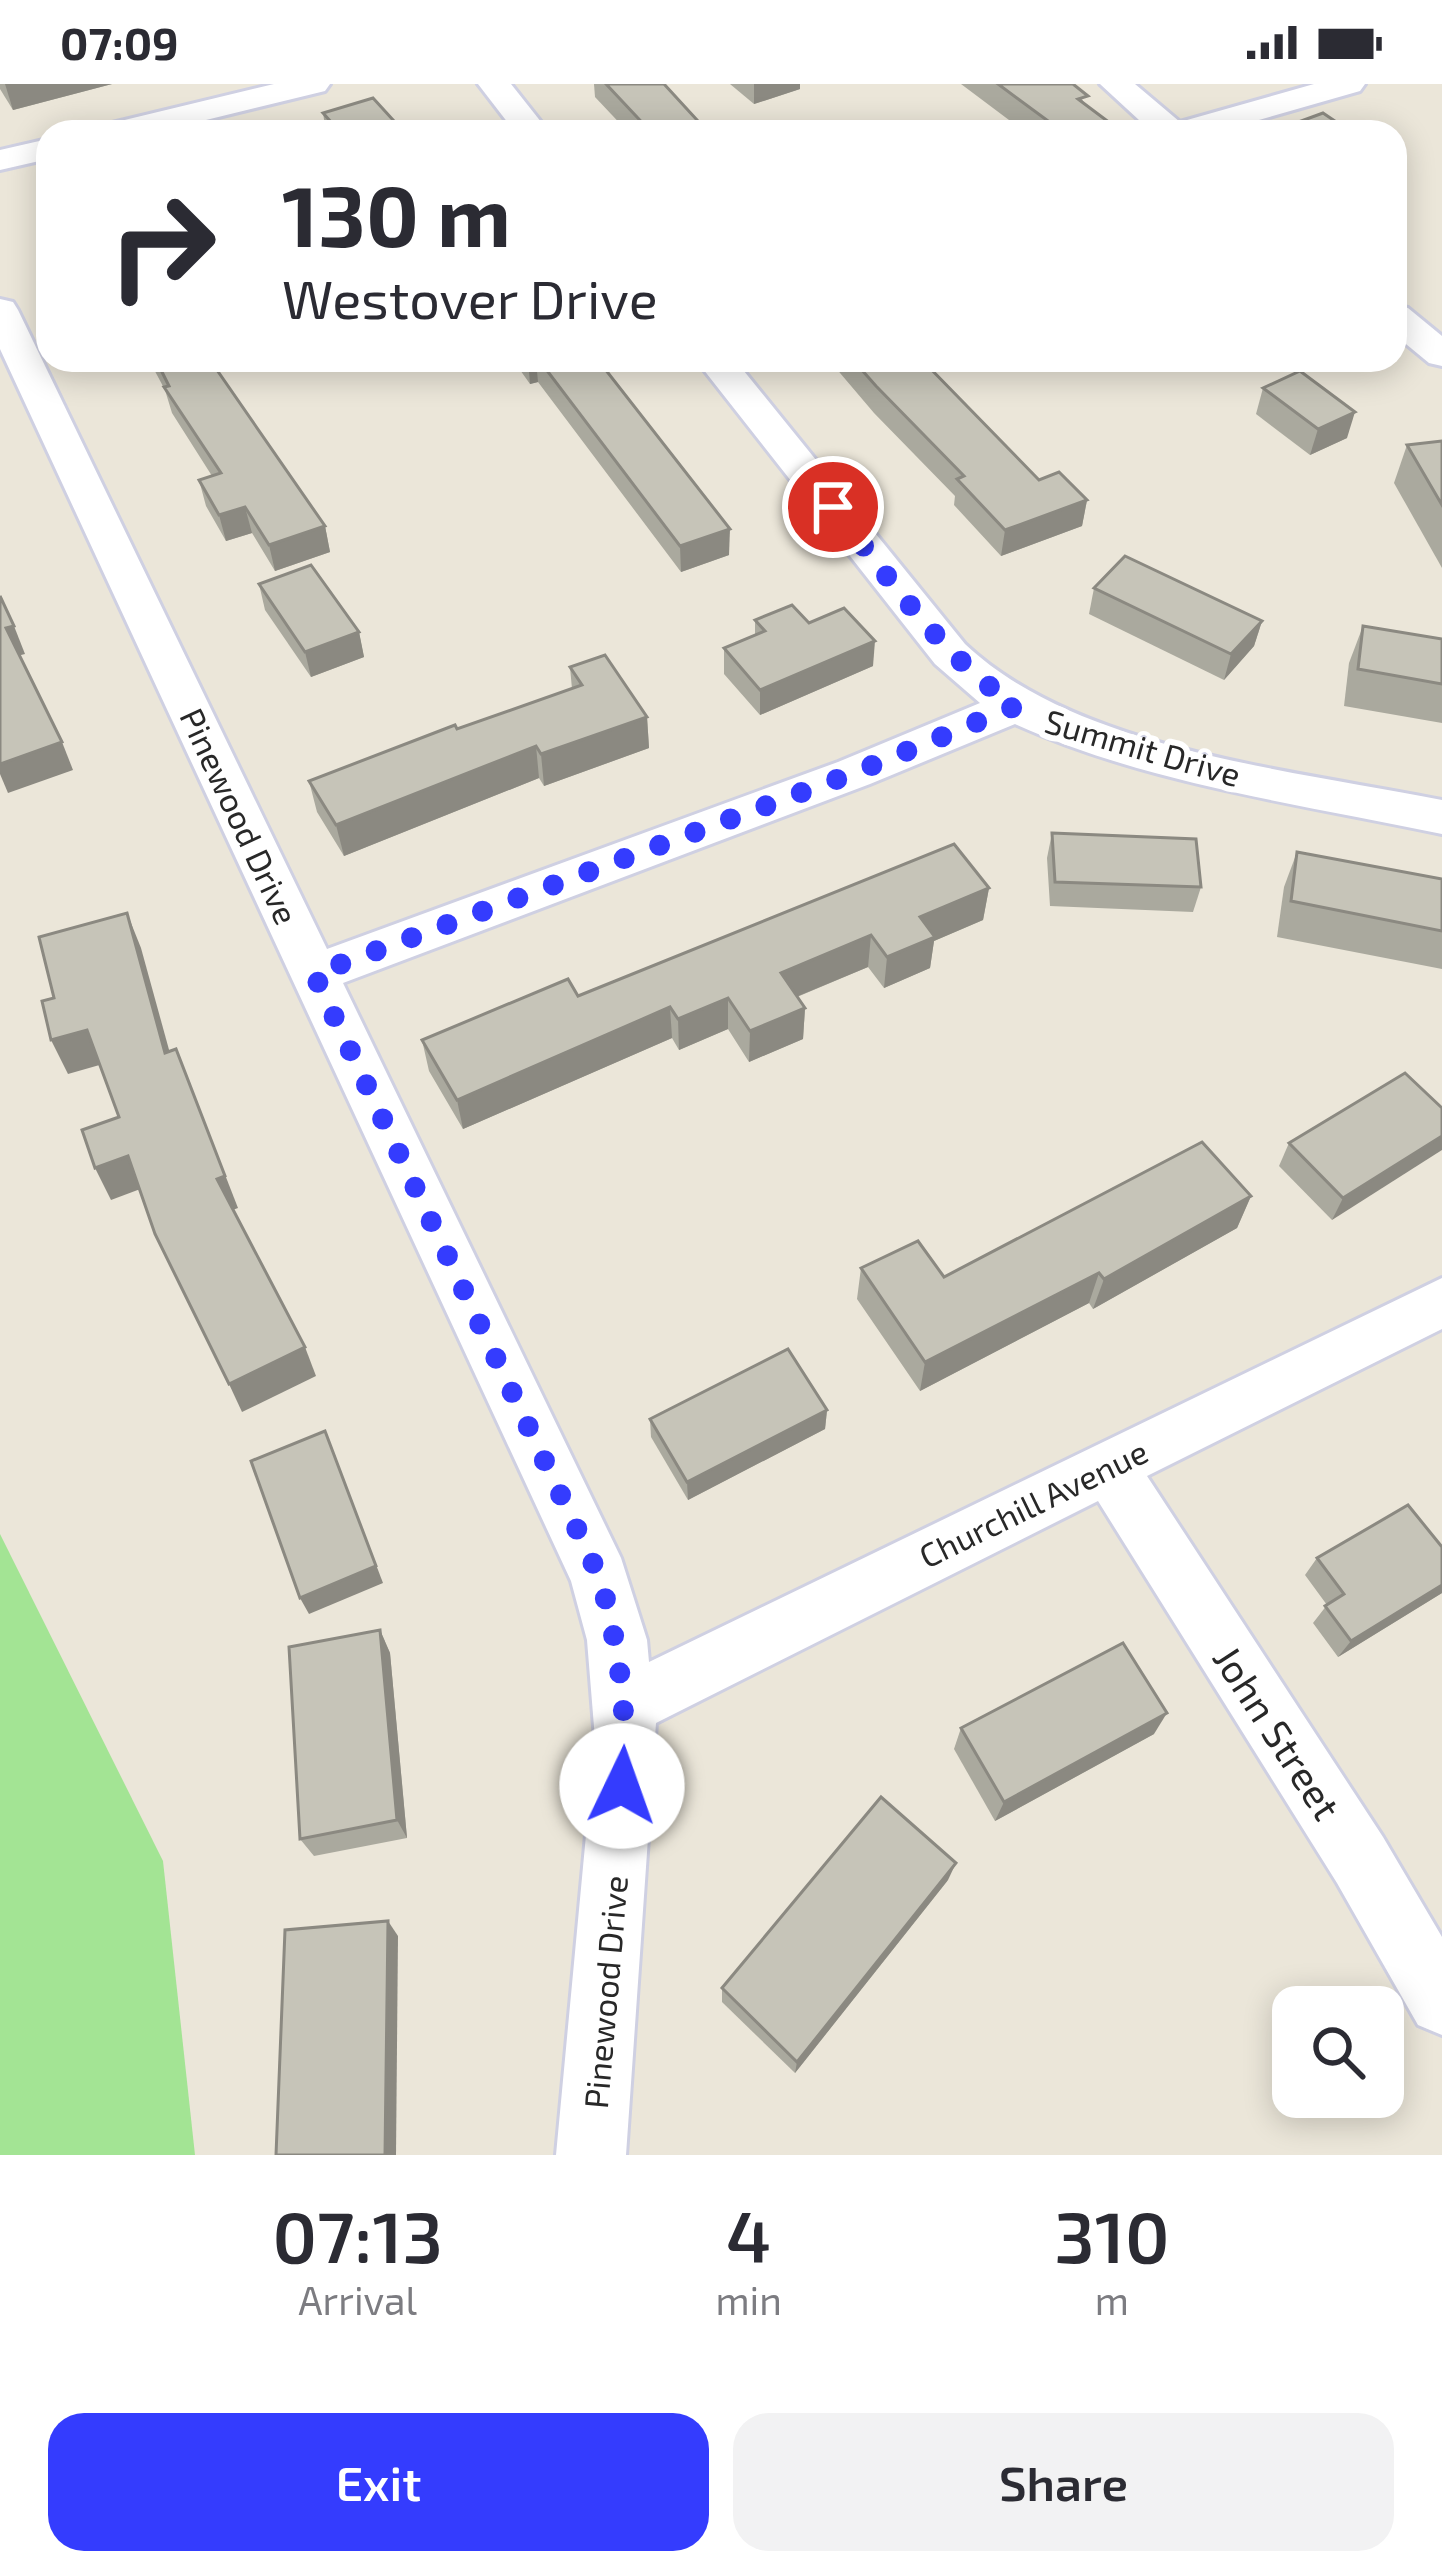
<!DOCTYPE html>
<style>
:root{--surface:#fff;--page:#f2f2f3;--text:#2b2b33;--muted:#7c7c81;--accent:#343cfe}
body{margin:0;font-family:"Exo 2",sans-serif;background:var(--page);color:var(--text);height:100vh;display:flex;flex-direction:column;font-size:45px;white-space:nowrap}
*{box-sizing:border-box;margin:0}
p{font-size:39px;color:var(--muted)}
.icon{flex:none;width:66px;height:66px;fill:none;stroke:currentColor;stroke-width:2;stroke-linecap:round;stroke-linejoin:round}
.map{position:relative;height:2071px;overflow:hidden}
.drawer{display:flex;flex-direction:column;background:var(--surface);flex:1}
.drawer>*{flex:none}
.guide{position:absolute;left:36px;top:36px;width:1371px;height:252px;border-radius:36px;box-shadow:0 6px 30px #0003;background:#fff;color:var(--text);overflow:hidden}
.tools{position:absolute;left:1272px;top:1902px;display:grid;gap:24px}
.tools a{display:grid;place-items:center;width:132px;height:132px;border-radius:24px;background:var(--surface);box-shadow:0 6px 30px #0003;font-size:60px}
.pin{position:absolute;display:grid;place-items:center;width:102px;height:102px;color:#fff;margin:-51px;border:6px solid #fff;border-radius:50%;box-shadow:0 3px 12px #0007}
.me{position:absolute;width:132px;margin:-66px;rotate:3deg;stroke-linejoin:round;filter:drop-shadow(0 0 9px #0008)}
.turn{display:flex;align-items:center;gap:42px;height:252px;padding:0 48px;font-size:54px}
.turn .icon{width:156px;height:156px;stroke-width:2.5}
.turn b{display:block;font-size:84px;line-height:102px}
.eta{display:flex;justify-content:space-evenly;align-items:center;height:204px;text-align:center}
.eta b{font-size:72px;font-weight:600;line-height:84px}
.primary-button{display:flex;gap:24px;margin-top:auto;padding:24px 48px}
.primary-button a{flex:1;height:138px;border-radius:36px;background:var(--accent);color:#fff;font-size:48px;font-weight:600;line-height:138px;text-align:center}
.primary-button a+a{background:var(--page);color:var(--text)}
.status{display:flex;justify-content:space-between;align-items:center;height:84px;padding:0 60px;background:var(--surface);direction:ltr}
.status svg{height:33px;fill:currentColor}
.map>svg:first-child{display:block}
.green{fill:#a3e494}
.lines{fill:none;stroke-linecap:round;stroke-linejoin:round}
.minor-casing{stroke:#cfd0e2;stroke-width:6}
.minor{fill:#fff;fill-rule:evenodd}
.wall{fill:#aaa99e}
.shaded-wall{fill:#8b8981}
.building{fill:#c6c4b8;stroke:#8b8981;stroke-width:3}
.route{stroke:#343cfe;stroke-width:21;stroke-dasharray:0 37.8}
.labels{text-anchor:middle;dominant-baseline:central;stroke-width:12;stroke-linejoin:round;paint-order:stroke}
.street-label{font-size:33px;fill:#282828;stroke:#fff}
.near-street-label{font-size:39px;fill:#282828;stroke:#fff}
</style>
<div class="status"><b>07:09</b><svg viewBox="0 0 49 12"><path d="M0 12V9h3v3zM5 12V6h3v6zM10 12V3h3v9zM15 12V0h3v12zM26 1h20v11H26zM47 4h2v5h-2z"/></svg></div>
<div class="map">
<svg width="1442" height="2071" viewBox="0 0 1442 2071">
<rect width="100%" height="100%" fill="#ebe6d9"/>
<path class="green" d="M0,1450L163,1777L195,2071H0Z"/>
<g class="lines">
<g class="minor-casing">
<g id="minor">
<path d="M274,0H330L325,7L157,48H99L104,41Z"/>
<path d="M478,0H511L549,48H515Z"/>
<path d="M1100,0H1135L1180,38L1314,0H1365L1360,7L1217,48H1152Z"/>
<path d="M48,55V75L0,86V66Z"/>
<path d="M0,215L13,218L18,226L327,865L838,678L980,619L935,580L696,276H735L965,560C1077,666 1293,686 1442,716V750C1300,720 1148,700 1015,640L870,700L343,899L621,1474L647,1556L649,1578L1442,1194V1245L1147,1392L1383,1753L1442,1853V1951L1418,1941L1337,1799L1098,1417L656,1639L626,2071H556L595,1655L587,1556L571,1497L0,265Z"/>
<path d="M1395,221L1408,224L1442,252V282L1429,279L1395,251Z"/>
</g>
</g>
<use href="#minor" class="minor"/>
</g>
<g class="wall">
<path d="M0,0H112L13,26L0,5Z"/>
<path d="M594,0H664L708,48H628L595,13Z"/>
<path d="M730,0H800V5L754,20Z"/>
<path d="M961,0H1073L1086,22L1122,48H1025Z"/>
<path d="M323,29L404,48H326Z"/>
<path d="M149,276H212L213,281L325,442L330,468L275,487L252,449L226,457L206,422L199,396L212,392L172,329L165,306Z"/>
<path d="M513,276H598L729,471L681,488L538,298L530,300Z"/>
<path d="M829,276H922L1039,396L1087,416L1082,442L1001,472L954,421L955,412L874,329Z"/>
<path d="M1263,304L1347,354L1310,371L1256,330Z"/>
<path d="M1442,357V484L1394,399L1407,361Z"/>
<path d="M259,500L359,548L364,573L311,593L265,526Z"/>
<path d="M1094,504L1262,537L1254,562L1224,596L1089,530Z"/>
<path d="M755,536L809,539L873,582L760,631L724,590V564L755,551Z"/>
<path d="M1363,542L1442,555V639L1344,622L1349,579Z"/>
<path d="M570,583L647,633L649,664L544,702L539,694L344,772L317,728L309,697L572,605Z"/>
<path d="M1052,749L1201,803L1193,828L1050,822L1047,774Z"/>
<path d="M1297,768L1442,795V885L1277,853L1284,803Z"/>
<path d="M989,804L983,836L934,857L930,884L884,904L868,883L797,913L805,924L803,955L749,978L728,945L679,966L672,954L463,1045L429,987L422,956L578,912Z"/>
<path d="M1442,1024L1332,1136L1279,1082L1289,1059Z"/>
<path d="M1251,1112L1237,1144L1093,1225L1089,1219L920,1307L857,1215L861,1184L944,1193Z"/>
<path d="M827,1326L825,1345L688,1416L651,1353L650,1335Z"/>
<path d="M1442,1463V1509L1338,1573L1313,1539L1327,1521L1305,1491L1317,1474Z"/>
<path d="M380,1546L390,1569L407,1754L314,1772L300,1755Z"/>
<path d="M961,1644L1154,1650L995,1737L954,1665Z"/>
<path d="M948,1796L795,1989L722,1918V1904Z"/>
</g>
<g class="shaded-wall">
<path d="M5,0H112L13,26Z"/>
<path d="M754,0H800V5L754,20Z"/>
<path d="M528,276H536L538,298L530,300Z"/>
<path d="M1355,328L1347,354L1310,371L1318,345Z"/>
<path d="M1087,416L1082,442L1001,472L1005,446Z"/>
<path d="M245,423L252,449L226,457L219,431Z"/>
<path d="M325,442L330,468L275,487L269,461Z"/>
<path d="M730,445L729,471L681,488L680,462Z"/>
<path d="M1262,537L1254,562L1224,596L1231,570Z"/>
<path d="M14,542L25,570L17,572L6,544Z"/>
<path d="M359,548L364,573L311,593L305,568Z"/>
<path d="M875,557L873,582L760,631V606Z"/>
<path d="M647,633L649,664L544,702L541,670Z"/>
<path d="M62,658L73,686L8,709L0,690V680Z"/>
<path d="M536,662L539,694L344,772L336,741Z"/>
<path d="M989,804L983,836L934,857L930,884L884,904L887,873L920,833Z"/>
<path d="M127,829L141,864L179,1002L165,969Z"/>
<path d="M871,851L868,883L779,920L781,889Z"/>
<path d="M728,914V945L679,966L678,935Z"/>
<path d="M670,923L672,954L463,1045L457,1016Z"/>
<path d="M805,924L803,955L749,978L750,947Z"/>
<path d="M87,946L103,980L68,990L51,956Z"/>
<path d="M176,965L238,1124L230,1127L217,1095Z"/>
<path d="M1442,1052V1066L1332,1136L1343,1114Z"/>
<path d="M128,1072L143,1104L111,1116L95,1084Z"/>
<path d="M1251,1112L1237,1144L1093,1225L1104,1195Z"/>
<path d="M1099,1189L1089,1219L920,1307L925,1278Z"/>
<path d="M305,1263L316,1292L242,1328L229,1300Z"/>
<path d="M827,1326L825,1345L688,1416L687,1398Z"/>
<path d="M325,1347L383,1499L309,1530L300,1514Z"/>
<path d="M1442,1501V1509L1338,1573L1351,1557Z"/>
<path d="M380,1546L390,1569L407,1754L397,1736Z"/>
<path d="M1167,1629L1154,1650L995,1737L1004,1718Z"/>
<path d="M956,1779L948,1796L795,1989L797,1978Z"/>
<path d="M388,1837L398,1852L396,2071H385Z"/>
</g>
<g class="building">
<path d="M606,0H664L708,48H651Z"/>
<path d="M998,0H1073L1088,12L1078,15L1122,48H1063Z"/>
<path d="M373,14L404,48H340L323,29Z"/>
<path d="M1323,29L1351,48L1274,47Z"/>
<path d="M156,276H210L325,442L269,461L245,423L219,431L199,396L221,389L164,303L169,302Z"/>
<path d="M539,276H598L730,445L680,462Z"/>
<path d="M853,276H922L1039,396L1059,388L1087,416L1005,446L957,395L964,392L876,302Z"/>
<path d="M1300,287L1355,328L1318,345L1263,304Z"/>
<path d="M1442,357V421L1407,361Z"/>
<path d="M1125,472L1262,537L1231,570L1094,504Z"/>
<path d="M311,481L359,548L305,568L259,500Z"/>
<path d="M0,512L14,542L6,544L62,658L0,680Z"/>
<path d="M792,521L809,539L844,524L875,557L760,606L724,564L765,547L755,536Z"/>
<path d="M1363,542L1442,555V600L1358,585Z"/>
<path d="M605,571L647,633L541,670L536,662L336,741L309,697L455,641L457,645L582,601L570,583Z"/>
<path d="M1052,749L1196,755L1201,803L1055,798Z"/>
<path d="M954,760L989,804L920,833L935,853L887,873L871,851L781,889L805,924L750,947L728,914L678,935L670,923L457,1016L422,956L568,895L578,912Z"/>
<path d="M1297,768L1442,795V847L1291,817Z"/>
<path d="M127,829L165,969L176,965L225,1092L217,1095L305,1263L229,1300L155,1150L128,1072L95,1084L82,1046L119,1033L87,946L51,956L42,917L54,914L39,853Z"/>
<path d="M1405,989L1442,1024V1052L1343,1114L1289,1059Z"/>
<path d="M1202,1058L1251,1112L1104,1195L1099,1189L925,1278L861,1184L918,1157L944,1193Z"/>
<path d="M788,1265L827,1326L687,1398L650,1335Z"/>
<path d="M325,1347L376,1482L300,1514L251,1377Z"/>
<path d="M1408,1421L1442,1463V1501L1351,1557L1325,1522L1344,1510L1317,1474Z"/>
<path d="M380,1546L397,1736L300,1755L289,1563Z"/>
<path d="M1123,1559L1167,1629L1004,1718L961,1644Z"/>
<path d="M881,1713L956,1779L797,1978L722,1904Z"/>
<path d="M388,1837L385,2071H276L285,1846Z"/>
</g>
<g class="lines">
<path class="route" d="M622,1702C629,1629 619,1564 600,1494L314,890L854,689L1016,622C940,571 890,494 833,423"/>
</g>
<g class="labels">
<g class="street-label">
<text transform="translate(1143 663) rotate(16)">Summit Drive</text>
<text transform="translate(240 732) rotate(65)">Pinewood Drive</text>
<text transform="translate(1033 1419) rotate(-26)">Churchill Avenue</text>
<text transform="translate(605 1908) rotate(-85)">Pinewood Drive</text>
</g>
<g class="near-street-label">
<text transform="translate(1278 1648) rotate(57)">John Street</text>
</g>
</g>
</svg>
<div class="tools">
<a><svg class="icon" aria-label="search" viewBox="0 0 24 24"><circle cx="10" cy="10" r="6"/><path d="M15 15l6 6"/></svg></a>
</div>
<div class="pin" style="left:833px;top:423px;background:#d93025"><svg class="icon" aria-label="arrive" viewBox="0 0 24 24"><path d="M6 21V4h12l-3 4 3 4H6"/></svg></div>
<svg class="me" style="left:622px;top:1702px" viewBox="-20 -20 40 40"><circle r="19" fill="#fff"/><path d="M0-13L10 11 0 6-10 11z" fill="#343cfe"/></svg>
<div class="guide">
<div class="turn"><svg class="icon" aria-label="right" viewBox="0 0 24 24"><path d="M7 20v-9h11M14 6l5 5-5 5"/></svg><div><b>130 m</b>Westover Drive</div></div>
</div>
</div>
<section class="drawer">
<div class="eta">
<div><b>07:13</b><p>Arrival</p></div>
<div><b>4</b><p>min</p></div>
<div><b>310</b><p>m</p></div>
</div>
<div class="primary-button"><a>Exit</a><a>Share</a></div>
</section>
